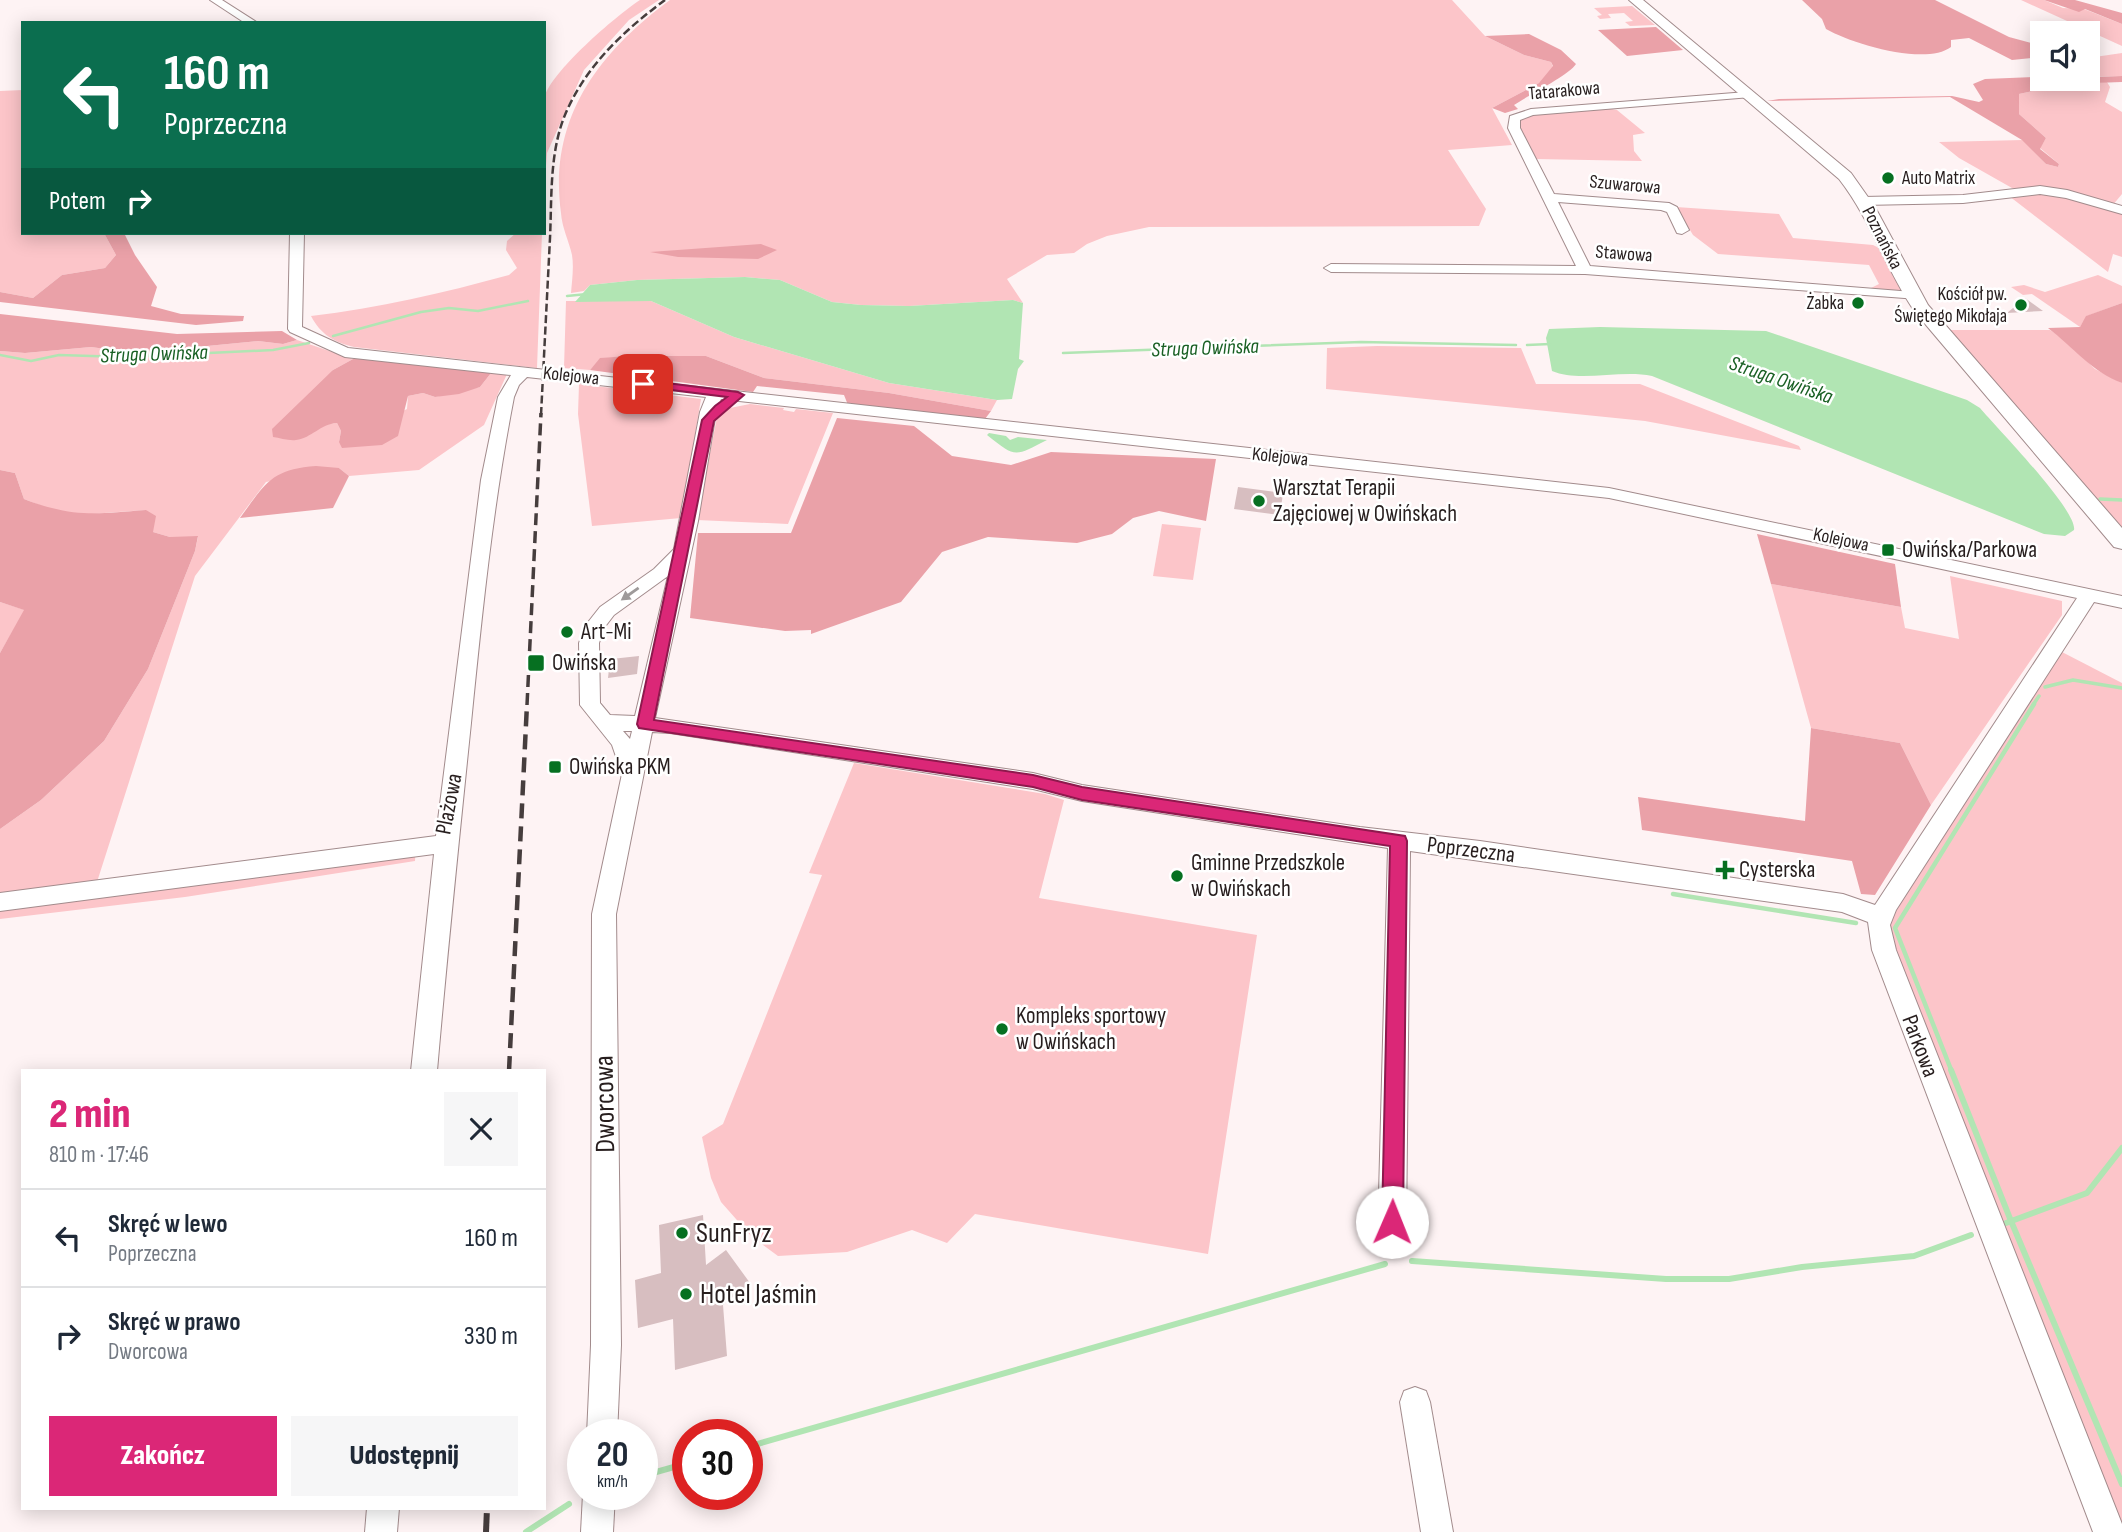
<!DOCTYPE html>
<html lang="pl">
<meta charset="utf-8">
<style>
:root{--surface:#fff;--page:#f6f6f7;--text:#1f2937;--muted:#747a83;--line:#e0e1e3;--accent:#db2777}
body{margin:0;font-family:"Sofia Sans Condensed",sans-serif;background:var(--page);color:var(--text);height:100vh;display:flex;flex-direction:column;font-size:26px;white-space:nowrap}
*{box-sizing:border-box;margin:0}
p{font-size:23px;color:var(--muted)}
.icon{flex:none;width:38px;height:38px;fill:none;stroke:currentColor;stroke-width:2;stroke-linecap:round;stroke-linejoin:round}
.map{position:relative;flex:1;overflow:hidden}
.details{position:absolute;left:21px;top:1069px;width:525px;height:441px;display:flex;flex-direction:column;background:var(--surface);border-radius:0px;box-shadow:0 4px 18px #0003}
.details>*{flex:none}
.guide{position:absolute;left:21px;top:21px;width:525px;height:214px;border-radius:0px;box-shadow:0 4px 18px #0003;background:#0b6e4f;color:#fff;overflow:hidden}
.tools{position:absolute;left:2030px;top:21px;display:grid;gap:14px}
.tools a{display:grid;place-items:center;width:70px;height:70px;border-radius:0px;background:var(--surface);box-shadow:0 4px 18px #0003;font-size:35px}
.speed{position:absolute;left:567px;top:1419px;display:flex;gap:14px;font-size:35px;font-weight:700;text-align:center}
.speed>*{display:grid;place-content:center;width:91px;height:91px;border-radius:50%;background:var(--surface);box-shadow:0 4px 18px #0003;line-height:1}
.speed small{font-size:18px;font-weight:400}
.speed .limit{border:10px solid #d22;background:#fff;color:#111}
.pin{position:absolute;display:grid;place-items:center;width:60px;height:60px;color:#fff;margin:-30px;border-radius:14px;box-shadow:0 4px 10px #0006}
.me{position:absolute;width:77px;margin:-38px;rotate:1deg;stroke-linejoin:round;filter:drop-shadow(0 0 5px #0008)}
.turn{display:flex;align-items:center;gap:24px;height:147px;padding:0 28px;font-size:32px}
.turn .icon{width:91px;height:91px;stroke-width:2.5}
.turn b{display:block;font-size:49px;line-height:60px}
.then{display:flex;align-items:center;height:66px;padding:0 28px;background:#0003;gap:14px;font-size:26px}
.round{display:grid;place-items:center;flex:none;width:74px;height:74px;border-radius:0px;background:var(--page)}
.headline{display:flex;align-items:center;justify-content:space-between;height:119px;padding:0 28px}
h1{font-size:42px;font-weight:800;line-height:52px;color:var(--accent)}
.action{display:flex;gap:14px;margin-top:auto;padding:14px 28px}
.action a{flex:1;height:80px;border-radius:0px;background:var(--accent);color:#fff;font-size:28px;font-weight:800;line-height:80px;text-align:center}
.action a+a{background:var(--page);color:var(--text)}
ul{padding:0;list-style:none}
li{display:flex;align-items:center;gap:21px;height:98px;padding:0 28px;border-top:2px solid var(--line)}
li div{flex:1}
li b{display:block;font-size:26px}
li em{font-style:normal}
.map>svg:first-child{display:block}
.green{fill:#fcc5c9}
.forest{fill:#eaa1a8}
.water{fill:#b1e5b3}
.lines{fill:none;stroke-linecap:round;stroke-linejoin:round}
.stream-far3{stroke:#b1e5b3;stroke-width:2.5}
.stream-far2{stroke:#b1e5b3;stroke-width:3.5}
.stream-far1{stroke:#b1e5b3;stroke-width:4.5}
.stream{stroke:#b1e5b3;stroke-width:6}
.building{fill:#d7bec0}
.minor-casing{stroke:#a28b8c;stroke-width:2}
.major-casing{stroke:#a28b8c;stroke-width:2}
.minor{fill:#fff;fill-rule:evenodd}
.major{fill:#fff;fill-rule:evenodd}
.rail-far3{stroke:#463d3d;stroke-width:2.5;stroke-dasharray:8 3.5;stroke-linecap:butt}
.rail-far2{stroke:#463d3d;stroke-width:3.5;stroke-dasharray:12 6;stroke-linecap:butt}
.rail-far1{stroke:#463d3d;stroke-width:4.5;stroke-dasharray:15 8;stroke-linecap:butt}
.rail{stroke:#463d3d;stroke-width:6;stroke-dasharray:19 10;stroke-linecap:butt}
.oneway{fill:#9e9a9a}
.route{fill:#db2777;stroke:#8e194d;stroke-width:2}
.poi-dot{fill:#067021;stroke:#fff;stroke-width:2.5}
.labels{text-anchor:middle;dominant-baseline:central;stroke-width:5;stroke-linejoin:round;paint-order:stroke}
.far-street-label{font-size:19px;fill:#271e1e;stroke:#fff}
.far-poi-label{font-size:19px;fill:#271e1e;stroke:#fff;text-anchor:end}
.far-water-label{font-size:21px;font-style:italic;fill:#196024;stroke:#fff}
.poi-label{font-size:23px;fill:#271e1e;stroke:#fff;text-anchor:start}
.street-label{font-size:23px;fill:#271e1e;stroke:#fff}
.near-street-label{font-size:28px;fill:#271e1e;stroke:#fff}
.near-poi-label{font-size:28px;fill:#271e1e;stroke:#fff;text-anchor:start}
</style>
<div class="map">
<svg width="2122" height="1532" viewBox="0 0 2122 1532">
<rect width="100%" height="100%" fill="#fef3f4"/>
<g class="green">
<path d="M640,0H659L629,20L584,70L547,153L544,191C544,164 540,125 544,99C549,73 617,15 640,0Z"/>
<path d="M670,0H1452L1485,36L1524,55L1551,62L1553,67L1541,82L1492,108L1512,145L1448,150L1486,209L1479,226L1149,227L1107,236L1087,244L1074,253L1047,255L1007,279L1023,303L1013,300L909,306L861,305L832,302L780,280L745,277L637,280L590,285L584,291L571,293C572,281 574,267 572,255C569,241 562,228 561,213C548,119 598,53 670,0Z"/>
<path d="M2021,0H2044L2063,8L2084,9L2122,24V46Z"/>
<path d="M1632,6L1655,25L1630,26L1625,22L1633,21L1624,13L1608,14L1611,18L1600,19L1597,16L1602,15L1594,8Z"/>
<path d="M2122,53V76L2088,77V58Z"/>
<path d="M2107,82L2110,87L2105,102L2122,112V194L2112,206L2012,188L1959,158L1939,142L2023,140L2046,164L2058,167L2059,164L2040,148L2046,138L2019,114V94L2066,84Z"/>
<path d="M23,90V233H104L116,255L105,268L62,275L33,298L0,292V91Z"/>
<path d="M1606,108L1617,110L1645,133L1633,135L1634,151L1642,161L1535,159L1517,126L1521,116Z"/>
<path d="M2042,192L2122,212V257L2113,254L2108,272L2009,196Z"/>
<path d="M1676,207L1779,214L1793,238L1873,245L1881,249L1902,289L1895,293L1873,290L1871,288L1879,284L1869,265L1718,254L1693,235Z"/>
<path d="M516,233H542L537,368L354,347C334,342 321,335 311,316C379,308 443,293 509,275L517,268L506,250L507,241Z"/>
<path d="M2098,275L2122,286V303L2087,316L2080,327L2032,294L2023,295L2011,287L2024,285L2045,292Z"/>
<path d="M566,301H651L734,337L889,383L997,400L991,411L889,393L764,378L706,356L601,358L590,370L564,368Z"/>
<path d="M1950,330H2050L2064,339L2095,369L2122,383V528Z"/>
<path d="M297,340L353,359L333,370L307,436L324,424L337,423L341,431L339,442L407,409L408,396L423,393L435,397L480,387L491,373L507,374L484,425L419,470L349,476L339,468L266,482L195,576L97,882L416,840L415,861L185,897L0,919V829L41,800L104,741L148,669L195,551L198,537H170L153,532L146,510L77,515L57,512L24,499L15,473L0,470V351L25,353L91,347L135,353L258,341L283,344Z"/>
<path d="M1377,346L1521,348L1536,384H1640L1799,446L1801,450L1645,421L1326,389L1327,348Z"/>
<path d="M579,384L701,399L681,518L592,526L578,414Z"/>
<path d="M750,404L784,408L783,410L794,412L796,409L833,413L788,524L697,520L717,417L730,408Z"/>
<path d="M1162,524L1201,528L1193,580L1153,576Z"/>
<path d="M1950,576L2062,601V615L1931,805L1900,743L1811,728L1771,584L1901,607L1905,628L1959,639Z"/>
<path d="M0,602L25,610L0,653Z"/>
<path d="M2062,652L2122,683V1527L1886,924Z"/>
<path d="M854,763L1045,794L1064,800L1039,898L1257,935L1208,1254L975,1214L947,1243L912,1230L847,1252L778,1256L751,1236L721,1202L711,1178L702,1137L723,1124L822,875L809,873Z"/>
</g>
<g class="forest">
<path d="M1802,0H1935L2009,37L2042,46V57L2012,60L1969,38L1951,40V47C1926,66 1852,44 1826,29L1822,19Z"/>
<path d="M2044,0H2075L2122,13V24L2085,9L2079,12Z"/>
<path d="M1656,27L1683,50L1627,56L1598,30Z"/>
<path d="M1529,34L1561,50L1576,64C1569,75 1529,95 1514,105L1518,109L1505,113L1492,108L1539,83L1553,66L1551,62L1524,55L1485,36Z"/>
<path d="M2038,74L2042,75V79L2122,76V82L2066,84L2019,94V114L2046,138L2040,149L2059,164L2058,167L2046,164L2022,140L1950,97L1767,101L1779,99L1952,96L1979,102L1983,100L1973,84L1985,79L2037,77Z"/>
<path d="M104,233H124L135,255L157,287L151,306L181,314L244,316L243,321L196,325L0,302V292L33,298L62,275L105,268L116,255Z"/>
<path d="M761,244L777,250L758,259L678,257L650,252Z"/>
<path d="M2122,303V383C2092,372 2073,347 2048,328L2080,327L2086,316Z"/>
<path d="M0,314L177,334L282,331L297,340L283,344L258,341L135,353L91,347L25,353L0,351Z"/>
<path d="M628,356H706L764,378L889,393L991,411L985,419L848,405L844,395L757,386L753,392L590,370L600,358Z"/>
<path d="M353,359H373L491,373L480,387L459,394L435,397L423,393L408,396L398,436L382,445L342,448L339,442L341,431L337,423C320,424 312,438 296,440C289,441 280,438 273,437L272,429L333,370Z"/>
<path d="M837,418L914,426L952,456L1011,465L1051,452L1216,459L1206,521L1159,511L1133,518L1112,534L1077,543L988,537L942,552L901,602L811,634V630L785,631L690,618L698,533H791Z"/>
<path d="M316,466L339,468L349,476L333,508L240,518C265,484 271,469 316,466Z"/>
<path d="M0,470L15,473L24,499C74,518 95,514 146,510L156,516L153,532L170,537L198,536L195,551L148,669L104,741L41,800L0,829V653L24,610L0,602Z"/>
<path d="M1757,534L1895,564L1901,607L1771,584Z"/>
<path d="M1811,728L1900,743L1931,805L1875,895L1861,894L1852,861L1642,830L1638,797L1805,821Z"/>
</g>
<g class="water">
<path d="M745,277L780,280L832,302L861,305L909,306L1013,300L1023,303L1019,359L1024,361L1018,369L1012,399L997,400L889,383L734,337L651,301L575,302L590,285L637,280Z"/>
<path d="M1600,327L1766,331L1967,400L1980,408C1996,427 2078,511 2074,530L2065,536L2044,534L1652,376C1621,369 1580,383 1552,371L1546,338L1549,329Z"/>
<path d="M989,433L1006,436L1010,440L1018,437L1047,440C1014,457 1016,458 987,435Z"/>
</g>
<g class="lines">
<g class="stream-far3">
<path d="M567,296L587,294"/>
<path d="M333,336L421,312L449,308L478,311L528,301"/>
<path d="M1527,345L1550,344"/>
<path d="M1063,353L1361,342L1516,345"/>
<path d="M0,355L31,361L59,355L124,357L273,350L309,343"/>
</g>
<g class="stream-far2">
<path d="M2100,499L2122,500"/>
<path d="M2045,687L2073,680L2122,688"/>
<path d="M2033,705L2039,696"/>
</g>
<g class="stream-far1">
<path d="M1673,894L1856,923"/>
<path d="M1952,1072L1895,928L2034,704"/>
</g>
<g class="stream">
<path d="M1951,1070L2011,1221L2122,1484"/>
<path d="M2006,1223L2087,1193L2122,1148"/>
<path d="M1412,1261L1666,1279H1729L1802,1267L1914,1256L1971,1235"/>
<path d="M747,1447L1385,1264"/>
<path d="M642,1476L688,1463"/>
<path d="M526,1532L569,1504"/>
</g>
</g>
<g class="building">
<path d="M2025,298L2043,311L2007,313Z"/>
<path d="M1238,487L1283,493L1280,515L1234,509Z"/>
<path d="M639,656L637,674L608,678L609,669L602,664V660Z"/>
<path d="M703,1215L706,1265L726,1250L750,1283L723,1305L727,1356L675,1370L673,1319L638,1328L635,1280L661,1273L659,1225Z"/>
</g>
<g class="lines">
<g class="minor-casing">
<g id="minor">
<path d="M210,0H222L258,23H245Z"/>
<path d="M1747,92L1753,95L1751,97L1533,115L1520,120V128L1554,194L1669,203L1677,207L1689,230L1682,234L1677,233L1667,212L1661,210L1558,202L1590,266L1913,292L1918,293V299L1585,274L1331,272L1324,268L1331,264L1576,266L1508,128L1510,116L1531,109Z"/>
<path d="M2040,186L2067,190L2122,206V214L2066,198L2040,194L1963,203L1863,205L1857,201L1863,197L1963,195Z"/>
<path d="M290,233H304L302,327L348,348L1609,488L2122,596V608L2094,602L1896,910L1890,925L1896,950L2122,1524V1532H2093L1872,950L1868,922L1842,912L1410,851L1406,1233L1402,1243L1392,1247L1382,1243L1378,1233L1388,848L1082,801L1033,789L670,733L652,732L616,914L621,1345L617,1435H587L591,1345L592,914L622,774L612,745L580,705L579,643L585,626L600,607L654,569L674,549L700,412L706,397L527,377L519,385L514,397C493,505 482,613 471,723C459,839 447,955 437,1071H411L434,854L0,911V893L436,836L481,480L498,397L511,375L345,357L290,332L288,329ZM721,399L1609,498L2077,598L1875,905L1843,894L1480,841L1360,827L1082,785L1033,773L655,718L698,521L716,412ZM668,576L635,716L610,715L600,703L599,643L604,628L614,615ZM623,731H632L630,739Z"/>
<path d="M1415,1387L1426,1391L1430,1402L1453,1532H1421L1400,1402L1404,1391Z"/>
<path d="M583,1494H615L613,1532H581Z"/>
<path d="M367,1508H399L397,1532H365Z"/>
</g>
</g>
<g class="major-casing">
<path id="major" d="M1629,0H1643L1851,173L1875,207L1928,305L2122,528V549L2114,547L1915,312C1886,270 1871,220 1839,179Z"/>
</g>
<use href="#minor" class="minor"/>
<use href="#major" class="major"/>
<path class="rail-far3" d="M541,415C544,356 547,297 550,238C552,194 549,146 569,106C590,62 626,29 665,0"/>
<path class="rail-far2" d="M527,705L541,413"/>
<path class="rail-far1" d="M509,1071L527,704"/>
<path class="rail" d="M486,1532L487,1508"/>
</g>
<defs><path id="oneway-solid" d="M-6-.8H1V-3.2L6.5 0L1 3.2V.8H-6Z" transform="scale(1.75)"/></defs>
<use class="oneway" href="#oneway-solid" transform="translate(630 594) rotate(145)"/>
<path class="route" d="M643,380L738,392L744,395L714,421L654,720L1033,775L1082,787L1405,836L1407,841L1403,1222L1400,1229L1392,1232L1385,1229L1382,1222L1390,846L1082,800L1033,787L639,728L637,724L702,420L715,406L727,397L639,386V381Z"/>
<g class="poi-dot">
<circle cx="1888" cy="178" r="7"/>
<circle cx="1858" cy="303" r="7"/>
<circle cx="2021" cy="305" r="7"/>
<circle cx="1259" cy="501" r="7"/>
<rect x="1881" y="543" width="14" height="14" rx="3.5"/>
<circle cx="567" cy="632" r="7"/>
<rect x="527" y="654" width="18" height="18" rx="3.5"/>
<rect x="548" y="760" width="14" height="14" rx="3.5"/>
<path d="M1721.5 859.5h7v7h7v7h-7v7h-7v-7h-7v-7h7z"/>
<circle cx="1177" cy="876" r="7"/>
<circle cx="1002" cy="1029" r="7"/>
<circle cx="682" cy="1233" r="7"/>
<circle cx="686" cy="1294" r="7"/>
</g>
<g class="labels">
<g class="far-street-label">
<text transform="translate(1564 91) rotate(-5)">Tatarakowa</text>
<text transform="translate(1625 185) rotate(5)">Szuwarowa</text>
<text transform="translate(1882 238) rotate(63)">Poznańska</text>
<text transform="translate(1624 254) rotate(4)">Stawowa</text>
<text transform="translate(571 376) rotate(6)">Kolejowa</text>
<text transform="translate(1280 457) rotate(6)">Kolejowa</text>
<text transform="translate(1841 540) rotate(12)">Kolejowa</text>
</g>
<g class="far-poi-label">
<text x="1902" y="178" text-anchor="start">Auto Matrix</text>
<text x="2007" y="294">Kościół pw.<tspan x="2007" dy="22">Świętego Mikołaja</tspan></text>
<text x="1844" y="303">Żabka</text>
</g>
<g class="far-water-label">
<text transform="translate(1205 348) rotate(-2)">Struga Owińska</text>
<text transform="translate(154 354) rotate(-2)">Struga Owińska</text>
<text transform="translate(1781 380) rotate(19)">Struga Owińska</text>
</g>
<g class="poi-label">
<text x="1273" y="488">Warsztat Terapii<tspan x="1273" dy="26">Zajęciowej w Owińskach</tspan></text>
<text x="1902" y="550">Owińska/Parkowa</text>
<text x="581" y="632">Art-Mi</text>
<text x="552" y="663">Owińska</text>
<text x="569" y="767">Owińska PKM</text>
<text x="1191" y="863">Gminne Przedszkole<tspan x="1191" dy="26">w Owińskach</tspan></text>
<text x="1739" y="870">Cysterska</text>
<text x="1016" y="1016">Kompleks sportowy<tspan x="1016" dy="26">w Owińskach</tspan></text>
</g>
<g class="street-label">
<text transform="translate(449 804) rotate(-79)">Plażowa</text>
<text transform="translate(1471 850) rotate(7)">Poprzeczna</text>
<text transform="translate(1920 1046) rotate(69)">Parkowa</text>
</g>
<g class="near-street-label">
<text transform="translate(605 1104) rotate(-91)">Dworcowa</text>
</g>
<g class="near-poi-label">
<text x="696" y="1233">SunFryz</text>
<text x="700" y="1294">Hotel Jaśmin</text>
</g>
</g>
</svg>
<div class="tools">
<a><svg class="icon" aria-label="sound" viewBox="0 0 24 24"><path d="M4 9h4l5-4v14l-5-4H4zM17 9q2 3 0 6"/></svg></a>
</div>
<div class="speed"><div>20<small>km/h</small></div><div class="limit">30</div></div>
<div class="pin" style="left:643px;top:384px;background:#d93025"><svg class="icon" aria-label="arrive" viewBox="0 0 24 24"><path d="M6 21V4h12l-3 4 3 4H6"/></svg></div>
<svg class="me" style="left:1392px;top:1222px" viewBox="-20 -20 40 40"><circle r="19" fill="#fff"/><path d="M0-13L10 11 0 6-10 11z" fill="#db2777"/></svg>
<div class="guide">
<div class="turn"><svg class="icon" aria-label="left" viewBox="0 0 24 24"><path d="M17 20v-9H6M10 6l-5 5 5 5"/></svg><div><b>160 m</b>Poprzeczna</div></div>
<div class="then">Potem<svg class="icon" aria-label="right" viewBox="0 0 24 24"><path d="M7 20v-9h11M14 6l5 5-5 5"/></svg></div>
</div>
<section class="details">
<div class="headline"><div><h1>2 min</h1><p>810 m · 17:46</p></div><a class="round"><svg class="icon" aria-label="close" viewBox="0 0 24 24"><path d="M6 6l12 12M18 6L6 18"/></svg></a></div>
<ul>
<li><svg class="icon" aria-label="left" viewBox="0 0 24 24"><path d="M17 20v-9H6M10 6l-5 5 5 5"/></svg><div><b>Skręć w lewo</b><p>Poprzeczna</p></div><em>160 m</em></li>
<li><svg class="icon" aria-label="right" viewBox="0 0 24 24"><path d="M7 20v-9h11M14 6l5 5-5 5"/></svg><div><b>Skręć w prawo</b><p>Dworcowa</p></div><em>330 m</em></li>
</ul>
<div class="action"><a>Zakończ</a><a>Udostępnij</a></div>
</section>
</div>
